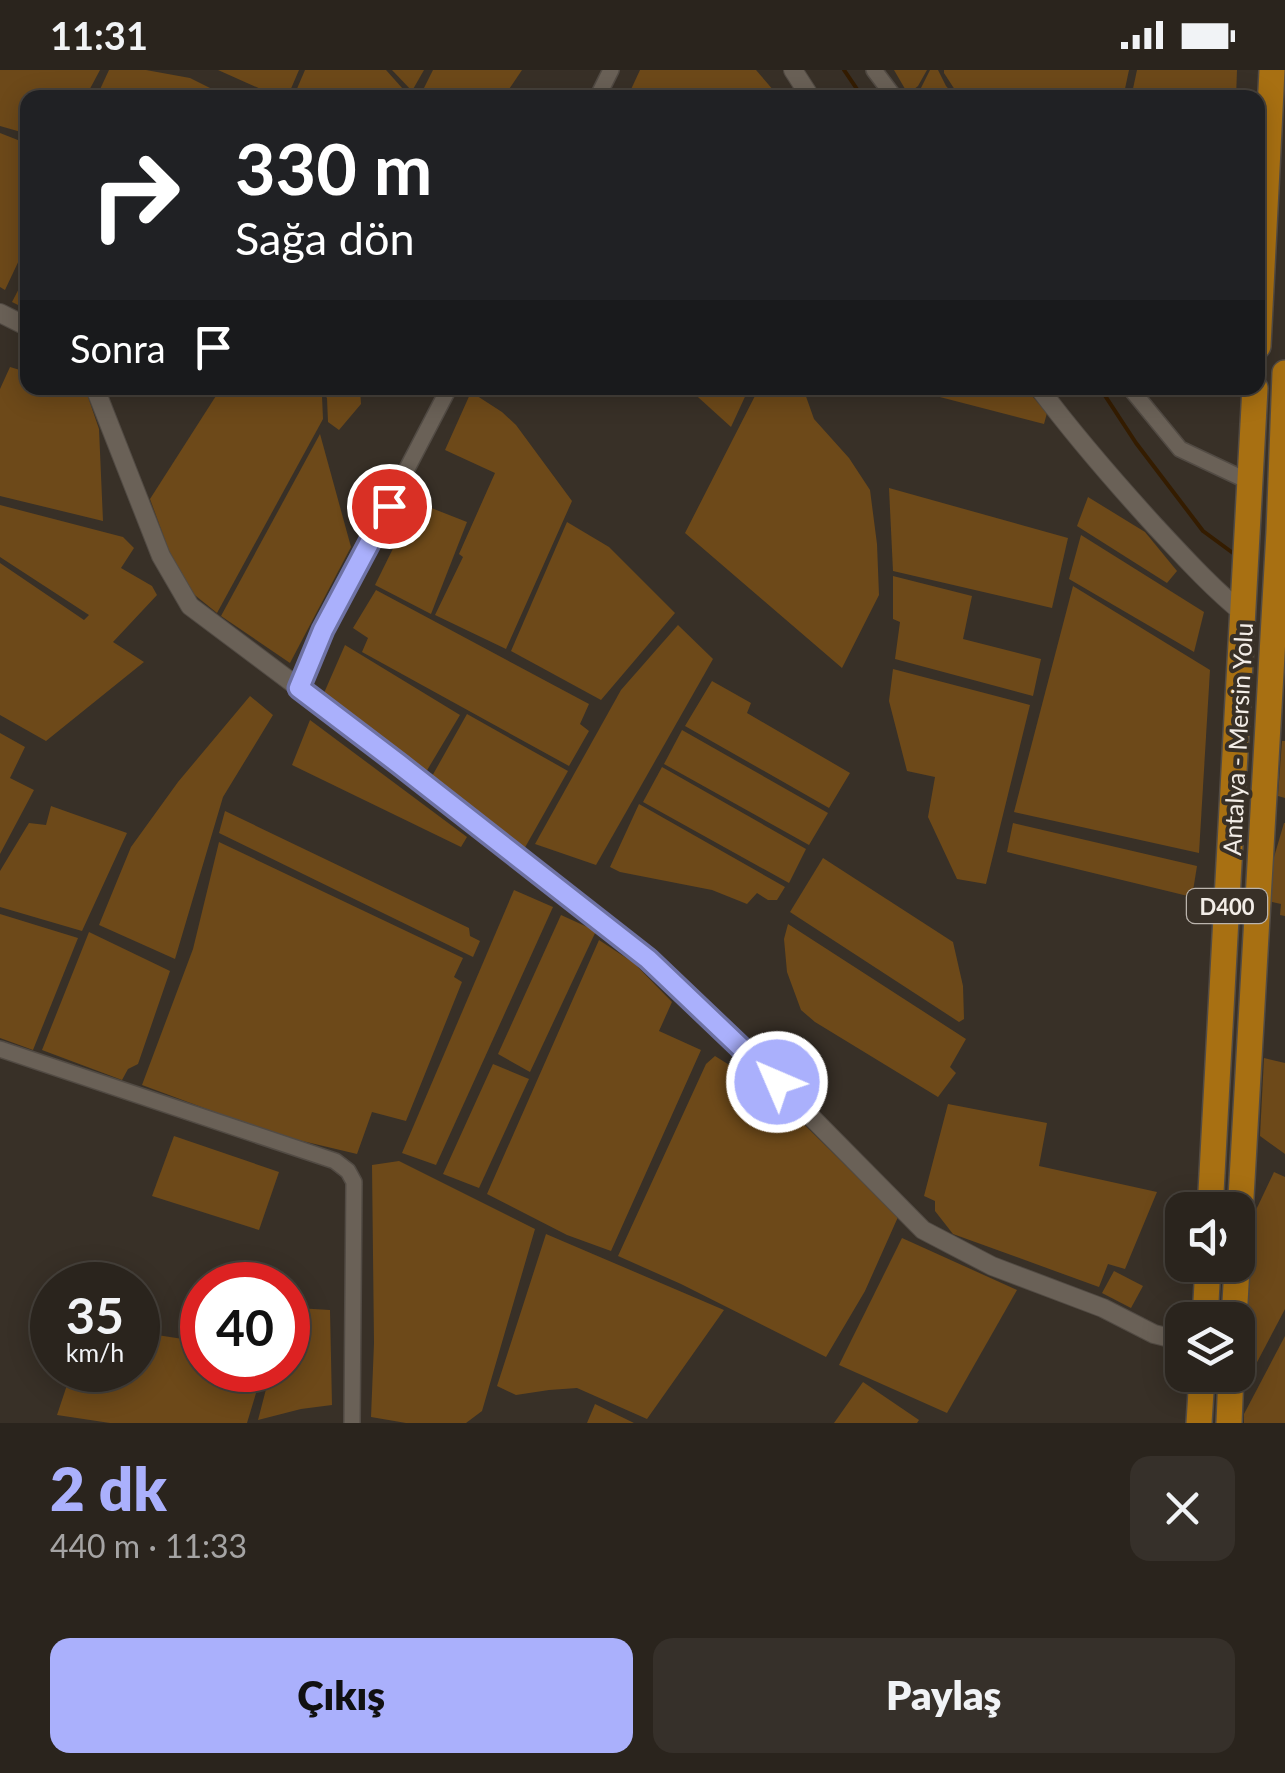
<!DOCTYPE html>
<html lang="tr">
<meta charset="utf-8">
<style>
:root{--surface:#2a241d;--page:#36302a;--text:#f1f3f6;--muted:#a5a4a4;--line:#46413b;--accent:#aab0fc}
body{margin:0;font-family:Lato,sans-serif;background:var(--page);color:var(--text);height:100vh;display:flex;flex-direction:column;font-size:38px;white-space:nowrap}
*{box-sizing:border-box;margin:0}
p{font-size:32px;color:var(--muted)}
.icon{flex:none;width:55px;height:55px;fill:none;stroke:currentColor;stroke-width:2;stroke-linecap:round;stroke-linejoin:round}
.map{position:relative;height:1353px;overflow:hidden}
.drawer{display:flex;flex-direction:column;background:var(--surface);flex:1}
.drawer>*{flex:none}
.top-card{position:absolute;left:20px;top:20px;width:1245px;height:305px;border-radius:20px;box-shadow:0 5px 25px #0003,0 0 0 2px var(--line);background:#202124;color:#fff;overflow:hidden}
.tools{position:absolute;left:1165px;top:1122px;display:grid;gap:20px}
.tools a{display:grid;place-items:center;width:90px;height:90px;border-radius:20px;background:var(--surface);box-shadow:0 5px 25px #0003,0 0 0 2px var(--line);font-size:50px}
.speed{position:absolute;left:30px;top:1192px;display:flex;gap:20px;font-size:50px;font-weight:700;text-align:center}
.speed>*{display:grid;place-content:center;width:130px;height:130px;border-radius:50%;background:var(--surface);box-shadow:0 5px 25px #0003,0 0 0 2px var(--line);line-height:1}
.speed small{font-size:25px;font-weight:400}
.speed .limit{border:15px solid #d22;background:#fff;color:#111}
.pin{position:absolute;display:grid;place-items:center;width:85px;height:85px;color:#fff;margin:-42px;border:5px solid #fff;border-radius:50%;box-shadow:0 2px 10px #0007}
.me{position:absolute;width:110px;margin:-55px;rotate:315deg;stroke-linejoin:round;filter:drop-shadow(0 0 8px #0008)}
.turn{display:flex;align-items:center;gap:35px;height:210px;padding:0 50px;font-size:45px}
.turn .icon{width:130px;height:130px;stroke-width:2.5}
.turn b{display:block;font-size:70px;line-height:85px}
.then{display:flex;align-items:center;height:95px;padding:0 50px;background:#0003;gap:20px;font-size:38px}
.round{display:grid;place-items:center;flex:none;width:105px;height:105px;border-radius:20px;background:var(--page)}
.overview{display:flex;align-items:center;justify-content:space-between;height:170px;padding:0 50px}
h1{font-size:60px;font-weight:800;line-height:75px;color:var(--accent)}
.action{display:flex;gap:20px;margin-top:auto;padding:20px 50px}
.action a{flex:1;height:115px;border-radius:20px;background:var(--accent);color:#111;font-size:40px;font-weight:800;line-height:115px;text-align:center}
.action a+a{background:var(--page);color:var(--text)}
.status{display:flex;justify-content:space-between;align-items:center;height:70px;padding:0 50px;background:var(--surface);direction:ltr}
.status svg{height:28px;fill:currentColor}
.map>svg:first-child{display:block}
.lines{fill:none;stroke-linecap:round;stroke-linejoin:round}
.stream{stroke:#341c00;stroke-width:4}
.building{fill:#6d4919}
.minor-casing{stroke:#524b44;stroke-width:18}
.tertiary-casing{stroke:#524b44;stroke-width:20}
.trunk-casing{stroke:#524b44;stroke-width:28}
.minor{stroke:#6a6157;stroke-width:15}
.tertiary{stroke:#6a6157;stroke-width:18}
.trunk{stroke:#a87012;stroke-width:25}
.route-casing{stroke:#6e72a4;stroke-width:25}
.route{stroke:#aab0fc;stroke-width:18}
.labels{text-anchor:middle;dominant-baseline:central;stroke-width:8;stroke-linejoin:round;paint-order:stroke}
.shield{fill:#383027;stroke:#bbb4ad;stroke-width:2.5}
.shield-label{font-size:22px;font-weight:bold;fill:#f3ede7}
.street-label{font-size:25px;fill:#f3ede7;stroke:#383027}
</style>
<div class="status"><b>11:31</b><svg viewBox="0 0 49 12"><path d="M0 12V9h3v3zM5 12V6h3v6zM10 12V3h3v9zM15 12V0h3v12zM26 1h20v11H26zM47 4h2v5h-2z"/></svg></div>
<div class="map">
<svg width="1285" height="1353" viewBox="0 0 1285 1353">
<rect width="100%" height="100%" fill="#383027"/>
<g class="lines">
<g class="stream">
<path d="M844,0L863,28"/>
<path d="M1100,318L1136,373L1203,461L1237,486"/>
</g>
</g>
<g class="building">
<path d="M0,0H100L85,28H28V64L0,56Z"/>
<path d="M109,0H146L190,8L214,20L210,28H96Z"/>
<path d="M218,0H299L287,28H260L263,20Z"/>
<path d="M305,0H386L411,28H293Z"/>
<path d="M392,0H424L412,21Z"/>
<path d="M433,0H522L503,28H419Z"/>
<path d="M640,0H756L780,28H627Z"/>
<path d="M894,0H927L918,16L908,24Z"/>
<path d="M930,0H938L946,16L957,28H916Z"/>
<path d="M944,0H1129L1123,28H972L957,23L944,3Z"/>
<path d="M1137,0H1237L1236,28H1131Z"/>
<path d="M0,63L28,74V171L5,220L0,217Z"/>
<path d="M28,201V240L12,232Z"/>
<path d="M28,286V318H85L99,359L103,451L0,426V319L10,297L20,300Z"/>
<path d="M221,318H315L322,326L323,349L217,543L191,522L176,500L150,429Z"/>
<path d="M319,318H360L361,334L339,360L328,352L327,328Z"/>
<path d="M688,318H749L731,357Z"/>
<path d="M759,318H803L814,349L849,388L870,420L877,474L879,525L842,598L685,463Z"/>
<path d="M905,318H1025L1047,343L1044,354Z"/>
<path d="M471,322L502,342L516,355L572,431L506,579L435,545L463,487L459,484L495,403L445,380Z"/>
<path d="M320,364L351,477L290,593L221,546Z"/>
<path d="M889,418L1068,468L1052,538L893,501Z"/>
<path d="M1088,427L1145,462L1177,501L1167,513L1077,456Z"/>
<path d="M416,432L467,452L431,544L375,515Z"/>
<path d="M0,435L123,467L134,478L121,498L152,516L157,525L113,572L144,592L46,671L0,645V493L84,550L89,545L0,487Z"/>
<path d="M567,452L609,477L675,543L601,630L511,581Z"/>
<path d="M1081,465L1204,542L1194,582L1069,509Z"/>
<path d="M893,506L972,526L963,569L1041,589L1033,626L895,589L900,552L893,549Z"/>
<path d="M1073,516L1210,600L1199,783L1014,742Z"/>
<path d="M376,520L589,634L580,654L589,661L569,696L362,582L368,568L353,558Z"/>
<path d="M678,555L713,589L596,795L535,774L621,620Z"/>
<path d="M345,575L460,645L426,702L324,623Z"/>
<path d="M893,599L1030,635L986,814L957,809L928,747L935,707L907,701L889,631Z"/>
<path d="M712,611L751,633L747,643L850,703L829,738L685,656Z"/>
<path d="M250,626L273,645L223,727L175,889L99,855L131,777L178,712Z"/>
<path d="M467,644L568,701L523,781L431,708Z"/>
<path d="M310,650L467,767L461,777L292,695Z"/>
<path d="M682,660L828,743L809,775L664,694Z"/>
<path d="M0,663L25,677L10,708L34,720L0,784Z"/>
<path d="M1282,671H1285V728L1278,726Z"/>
<path d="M662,697L806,779L789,813L643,732Z"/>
<path d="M639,734L785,817L777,830H768L757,823L747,834L712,820L620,802L610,797Z"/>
<path d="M51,736L127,763L82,861L0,837V801L29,753L46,755Z"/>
<path d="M225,741L469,858L470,866L480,871L473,887L219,763Z"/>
<path d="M1013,753L1197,796L1192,827L1007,782Z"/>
<path d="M1284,753H1285V846L1280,845L1281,834L1268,831L1272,794Z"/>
<path d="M219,772L463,888L454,907L462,912L406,1051L372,1042L357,1084L277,1065L142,1015L193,879Z"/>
<path d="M823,788L953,872L963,916L964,949L959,952L790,842Z"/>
<path d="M514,820L553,837L436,1095L402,1083Z"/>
<path d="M0,844L78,868L33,980L0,968Z"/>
<path d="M561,845L596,861L530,1002L498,984Z"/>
<path d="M788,854L966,969L950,997L956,1003L938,1027L815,952L801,940L787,902L784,869Z"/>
<path d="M89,862L170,901L138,994L128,999L122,1010L42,980Z"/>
<path d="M599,870L634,893L672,932L659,961L701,980L611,1181L567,1165L487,1124Z"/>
<path d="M715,986L769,1020L898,1147L865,1221L826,1287L681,1214L618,1186L706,994Z"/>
<path d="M1264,988L1285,993V1084L1260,1066Z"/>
<path d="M493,994L529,1009L479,1118L443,1104Z"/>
<path d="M948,1034L1047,1053L1039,1096L1157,1122L1125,1199L1108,1194L1099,1217L953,1164L935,1141V1131L924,1126Z"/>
<path d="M174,1066L279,1102L259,1160L152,1126Z"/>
<path d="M399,1091L535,1159L482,1341L466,1353H406L371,1347L374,1273L372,1095Z"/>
<path d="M1274,1102L1285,1107V1239L1244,1317L1239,1314L1246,1161Z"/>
<path d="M546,1164L724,1240L647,1349L577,1318L549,1320L516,1325L497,1316Z"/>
<path d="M902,1168L1017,1220L947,1343L839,1295Z"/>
<path d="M1114,1201L1143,1216L1131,1238L1102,1223Z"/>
<path d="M297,1238L330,1240L332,1335L301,1339L258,1350L271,1300H288V1254Z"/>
<path d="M138,1262L202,1272V1300H263L247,1353H110L57,1345L72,1300H138Z"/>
<path d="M1285,1266V1353H1244V1344Z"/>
<path d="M863,1312L919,1350L917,1353H834Z"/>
<path d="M595,1334L634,1353H587Z"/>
</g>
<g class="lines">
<g class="minor-casing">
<g id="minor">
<path d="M874,0L895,28"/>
<path d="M597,28L611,0"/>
<path d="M1130,318L1180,379L1250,412"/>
<path d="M299,619L323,560L449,318"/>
<path d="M0,979L335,1091L348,1101L354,1112L352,1353"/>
</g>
</g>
<g class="tertiary-casing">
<g id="tertiary">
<path d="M793,0L811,28"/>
<path d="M0,243L28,257"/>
<path d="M95,318L161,486L190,536L399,693L648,889L751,986L923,1160L992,1196L1103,1238L1154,1264L1182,1271"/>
<path d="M1039,318C1075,366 1114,411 1155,456C1184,487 1211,517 1244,544"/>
</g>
</g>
<g class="trunk-casing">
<g id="trunk">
<path d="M1258,276L1272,0"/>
<path d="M1210,1140L1255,318"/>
<path d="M1205,1250L1208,1195"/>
<path d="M1234,1250L1279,462L1285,303"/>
<path d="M1199,1353L1202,1305"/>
<path d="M1229,1353L1231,1305"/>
</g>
</g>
<use href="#minor" class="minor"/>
<use href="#tertiary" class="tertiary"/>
<use href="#trunk" class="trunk"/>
</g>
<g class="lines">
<g class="route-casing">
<path id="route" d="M389,436L323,560L299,618L399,694L648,889L777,1012"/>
</g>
<use href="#route" class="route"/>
</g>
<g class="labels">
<rect class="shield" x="1187" y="819" width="80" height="34" rx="8"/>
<g class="shield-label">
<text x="1227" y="836">D400</text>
</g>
<g class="street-label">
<text transform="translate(1237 669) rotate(-87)">Antalya - Mersin Yolu</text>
</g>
</g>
</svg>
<div class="tools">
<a><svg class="icon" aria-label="sound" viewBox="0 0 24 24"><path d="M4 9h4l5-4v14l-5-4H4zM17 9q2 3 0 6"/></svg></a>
<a><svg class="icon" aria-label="layers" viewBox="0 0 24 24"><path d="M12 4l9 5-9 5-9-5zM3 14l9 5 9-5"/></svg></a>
</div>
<div class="speed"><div>35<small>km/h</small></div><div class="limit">40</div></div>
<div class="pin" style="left:389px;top:436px;background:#d93025"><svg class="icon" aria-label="arrive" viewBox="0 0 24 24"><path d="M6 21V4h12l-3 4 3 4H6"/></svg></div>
<svg class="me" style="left:777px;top:1012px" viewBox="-20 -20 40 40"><circle r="17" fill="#aab0fc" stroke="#fff" stroke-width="3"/><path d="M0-11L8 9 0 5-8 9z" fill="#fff"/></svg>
<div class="top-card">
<div class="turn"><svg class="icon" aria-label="right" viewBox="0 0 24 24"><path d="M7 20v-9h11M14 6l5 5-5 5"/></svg><div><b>330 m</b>Sağa dön</div></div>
<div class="then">Sonra<svg class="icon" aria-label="arrive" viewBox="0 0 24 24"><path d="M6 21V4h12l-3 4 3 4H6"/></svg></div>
</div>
</div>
<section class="drawer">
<div class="overview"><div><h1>2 dk</h1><p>440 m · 11:33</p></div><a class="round"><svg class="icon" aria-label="close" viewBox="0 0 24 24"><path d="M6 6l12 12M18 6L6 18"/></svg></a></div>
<div class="action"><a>Çıkış</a><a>Paylaş</a></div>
</section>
